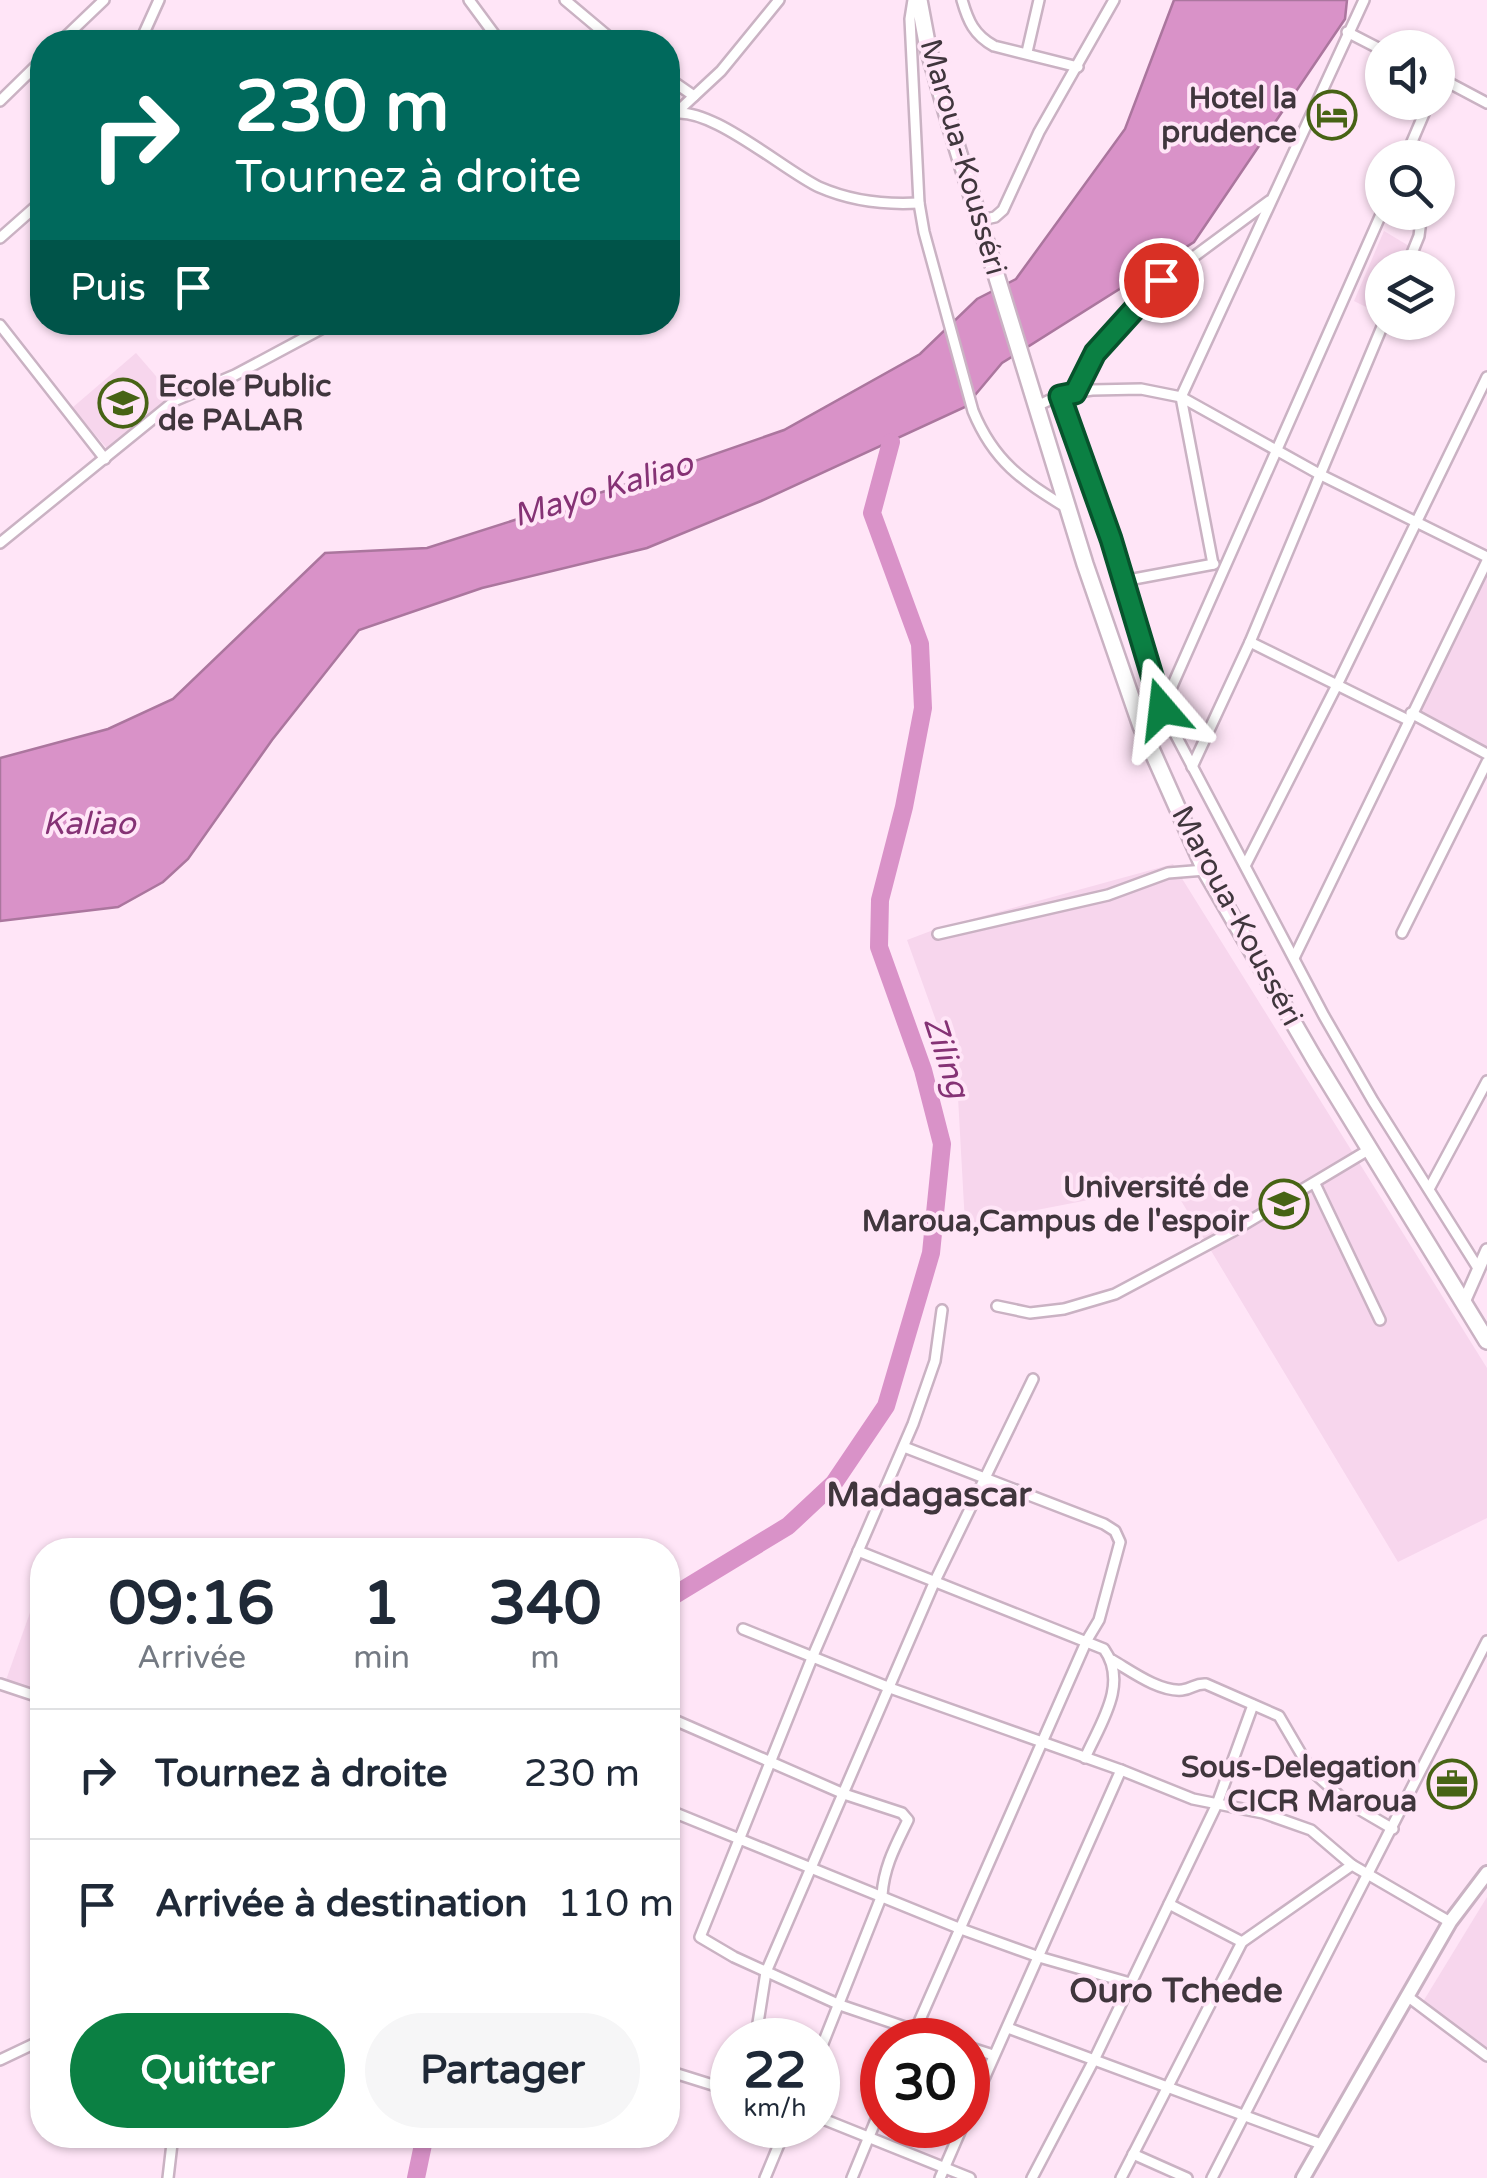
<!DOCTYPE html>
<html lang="fr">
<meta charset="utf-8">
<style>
:root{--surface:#fff;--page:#f6f6f7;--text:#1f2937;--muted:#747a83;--line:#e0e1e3;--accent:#0b8043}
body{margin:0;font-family:"Varela Round",sans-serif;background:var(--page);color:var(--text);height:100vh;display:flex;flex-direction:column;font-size:38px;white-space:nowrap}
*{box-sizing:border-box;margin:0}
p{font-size:32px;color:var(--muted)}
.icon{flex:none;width:55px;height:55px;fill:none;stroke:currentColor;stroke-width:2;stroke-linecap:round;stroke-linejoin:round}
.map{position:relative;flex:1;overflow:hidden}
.details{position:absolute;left:30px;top:1538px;width:650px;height:610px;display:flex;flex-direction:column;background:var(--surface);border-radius:40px;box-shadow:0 2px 8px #0004}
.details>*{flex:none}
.guide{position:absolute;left:30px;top:30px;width:650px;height:305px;border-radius:40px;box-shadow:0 2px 8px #0004;background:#00695c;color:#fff;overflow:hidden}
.tools{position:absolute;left:1365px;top:30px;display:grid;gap:20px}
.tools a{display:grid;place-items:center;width:90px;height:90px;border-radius:50%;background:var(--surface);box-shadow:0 2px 8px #0004;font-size:50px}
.speed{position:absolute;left:710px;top:2018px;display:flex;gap:20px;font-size:50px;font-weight:700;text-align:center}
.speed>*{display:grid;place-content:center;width:130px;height:130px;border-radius:50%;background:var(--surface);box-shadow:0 2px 8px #0004;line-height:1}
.speed small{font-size:25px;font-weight:400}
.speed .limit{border:15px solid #d22;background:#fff;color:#111}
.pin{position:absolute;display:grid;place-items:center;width:85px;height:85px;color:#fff;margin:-42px;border:5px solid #fff;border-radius:50%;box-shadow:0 2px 10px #0007}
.me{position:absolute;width:110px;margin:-55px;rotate:343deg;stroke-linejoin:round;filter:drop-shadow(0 0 8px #0008)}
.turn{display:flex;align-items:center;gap:35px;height:210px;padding:0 40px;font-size:45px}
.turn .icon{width:130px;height:130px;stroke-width:2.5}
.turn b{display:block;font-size:70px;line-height:85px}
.then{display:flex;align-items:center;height:95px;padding:0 40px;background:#0003;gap:20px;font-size:38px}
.eta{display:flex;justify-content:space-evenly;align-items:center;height:170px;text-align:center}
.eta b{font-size:60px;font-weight:700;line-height:70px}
.button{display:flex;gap:20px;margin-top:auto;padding:20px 40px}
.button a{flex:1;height:115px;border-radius:60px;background:var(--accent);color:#fff;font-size:40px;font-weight:700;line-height:115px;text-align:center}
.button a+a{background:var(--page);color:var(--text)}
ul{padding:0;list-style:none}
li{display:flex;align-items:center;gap:30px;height:130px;padding:0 40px;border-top:2px solid var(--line)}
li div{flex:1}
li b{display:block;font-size:38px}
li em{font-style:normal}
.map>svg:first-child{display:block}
.built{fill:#f7d6ed}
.water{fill:#d992c8;stroke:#ab769e;stroke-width:2.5}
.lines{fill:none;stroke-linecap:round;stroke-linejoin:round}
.river{stroke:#d992c8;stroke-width:18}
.minor-casing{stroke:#cab2c3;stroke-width:14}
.tertiary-casing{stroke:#cab2c3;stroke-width:16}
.secondary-casing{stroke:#cab2c3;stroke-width:18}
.trunk-casing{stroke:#cab2c3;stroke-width:20}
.minor{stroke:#fff;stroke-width:9}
.tertiary{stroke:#fff;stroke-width:11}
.secondary{stroke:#fff;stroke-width:12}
.trunk{stroke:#fff;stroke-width:15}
.route-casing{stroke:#07532c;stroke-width:25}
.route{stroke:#0b8043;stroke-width:18}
.labels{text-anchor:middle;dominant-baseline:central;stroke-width:8;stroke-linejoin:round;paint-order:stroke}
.poi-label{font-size:30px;font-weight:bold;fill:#40363d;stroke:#ffe5f7;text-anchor:end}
.street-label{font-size:30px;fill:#40363d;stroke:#ffe5f7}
.water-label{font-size:32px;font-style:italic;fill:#853275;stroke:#ffe5f7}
.quarter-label{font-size:35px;font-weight:bold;fill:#40363d;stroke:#ffe5f7}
</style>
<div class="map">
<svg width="1487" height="2178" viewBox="0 0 1487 2178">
<rect width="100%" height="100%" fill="#ffe5f7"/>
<g class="built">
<path d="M1384,231L1409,246L1403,267L1382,268V315L1354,301Z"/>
<path d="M136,353L174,397L111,453L72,408Z"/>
<path d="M1487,569V747L1416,713Z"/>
<path d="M1173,864L1487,1368V1518L1398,1562L1171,1184L965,1224L957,1079L907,940L936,929Z"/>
<path d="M42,1579V1693L6,1680Z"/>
<path d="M1487,1897V2052L1421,2005Z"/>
</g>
<path class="water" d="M1174,0H1347L1345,19L1194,242L1002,363L965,407L761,501L647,548L482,588L359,630L272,740L188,859L163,882L118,907L0,921V758L108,729L173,699L325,553L427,548L646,478L784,430L920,354L977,299L1016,279L1125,129Z"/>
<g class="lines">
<g class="river">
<path d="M668,1599L788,1526L834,1483L886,1406L931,1253L942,1144L923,1070L879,947L880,900L904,807L923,708L920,644L872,513L891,442"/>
<path d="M416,2178L425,2135"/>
</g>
<g class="minor-casing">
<g id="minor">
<path d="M469,0L500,42"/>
<path d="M565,0L615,42"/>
<path d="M913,0L910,19L919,203L924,232L973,411C994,462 1022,480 1067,508"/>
<path d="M962,0C968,21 974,35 994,46L1078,67"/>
<path d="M1347,32L1382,50"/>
<path d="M60,42L104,0"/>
<path d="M140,42L159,0"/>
<path d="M1027,52L1039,0"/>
<path d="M1438,77L1487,103"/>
<path d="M668,78L694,96"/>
<path d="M0,101L42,60"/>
<path d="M678,111L721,71L779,0"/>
<path d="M668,115C705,100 784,171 819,187C851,201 885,205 919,203"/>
<path d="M1405,158L1429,102"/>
<path d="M981,220L995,217L1003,210L1039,132L1114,0"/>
<path d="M0,238L42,201"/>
<path d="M1406,268L1419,236L1422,212"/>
<path d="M0,325L105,459"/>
<path d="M1075,393L1095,353L1161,281L1269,201"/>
<path d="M1060,395L1111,539L1162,709L1324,1016L1373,1101L1478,1268"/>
<path d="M1037,406L1060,395L1092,390L1141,389L1181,397L1321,475L1487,557"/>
<path d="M0,543L176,400L235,375L334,322"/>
<path d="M1213,564L1181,397L1364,0"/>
<path d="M1123,581L1214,564"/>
<path d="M1250,642L1408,720"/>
<path d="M1162,709L1382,212"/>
<path d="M1411,713L1487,754"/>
<path d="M1192,767L1250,642L1384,322"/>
<path d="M1246,864L1337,685L1487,377"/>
<path d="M1402,933L1487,762"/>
<path d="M938,934L1108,895L1168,873L1205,870"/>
<path d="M1294,958L1487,561"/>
<path d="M1315,1184L1380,1320"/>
<path d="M1429,1189L1487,1081"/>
<path d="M997,1306L1030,1313L1064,1309L1115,1294L1233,1231L1370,1149"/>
<path d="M942,1310L935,1361L913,1424L812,1658L700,1937L734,1957L840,2005L943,2040"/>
<path d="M904,1447L1104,1524L1115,1531L1120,1542L1099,1620L1087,1640L911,2040"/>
<path d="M858,1551L1104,1649C1129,1684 1100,1724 1085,1758"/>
<path d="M743,1629L890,1688L1121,1770L1193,1799L1263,1813L1311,1830L1352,1865"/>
<path d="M1112,1660C1131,1671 1159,1692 1182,1690C1193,1689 1195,1683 1206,1684L1279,1716L1310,1769L1345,1801L1393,1829"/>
<path d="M0,1684L42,1698"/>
<path d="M672,1719L844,1794L902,1813L908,1820C896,1845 884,1866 882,1895L818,2056"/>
<path d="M668,1810L961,1929L1039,1957L1130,1983"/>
<path d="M1169,1904L1242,1942"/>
<path d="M1407,1996L1487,2056"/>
<path d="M758,2023L766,1972L934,1583L1033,1379"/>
<path d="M1008,2028L1321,2144"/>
<path d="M968,2047L993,2055"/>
<path d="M0,2060L42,2040"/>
<path d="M668,2071L732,2091"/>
<path d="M968,2115L1121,1770"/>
<path d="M818,2117L970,2178"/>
<path d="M1133,2154L1187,2178"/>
<path d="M168,2178L173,2135"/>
<path d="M765,2178L787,2125"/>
<path d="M852,2178L882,2105"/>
<path d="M940,2178L963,2125"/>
<path d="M1032,2178L1095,2058L1217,1804L1253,1705"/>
<path d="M1121,2178L1242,1942L1352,1865L1450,1922"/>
<path d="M1212,2178L1487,1641"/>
</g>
</g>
<g class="tertiary-casing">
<path id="tertiary" d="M1464,1302L1487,1250"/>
</g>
<g class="secondary-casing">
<path id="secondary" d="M1303,2178L1450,1922L1487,1873"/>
</g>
<g class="trunk-casing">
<path id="trunk" d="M919,0L928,48L951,128L1085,564L1141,726L1205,870L1315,1060L1487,1341"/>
</g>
<use href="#minor" class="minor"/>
<use href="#tertiary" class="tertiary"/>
<use href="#secondary" class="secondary"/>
<use href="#trunk" class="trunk"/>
</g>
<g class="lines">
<g class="route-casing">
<path id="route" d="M1161,280L1095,353L1075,393L1060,396L1111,539L1162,709"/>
</g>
<use href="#route" class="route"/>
</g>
<defs>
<g id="hotel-ring" transform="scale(2.5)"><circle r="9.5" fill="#ffe5f7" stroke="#476315" stroke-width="1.5"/><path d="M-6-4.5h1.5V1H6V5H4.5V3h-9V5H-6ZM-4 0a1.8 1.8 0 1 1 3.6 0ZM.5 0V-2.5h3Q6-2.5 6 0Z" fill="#476315"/></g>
<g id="school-ring" transform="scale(2.5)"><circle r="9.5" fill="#ffe5f7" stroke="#476315" stroke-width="1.5"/><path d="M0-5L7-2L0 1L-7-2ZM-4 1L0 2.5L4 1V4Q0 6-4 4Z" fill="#476315"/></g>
<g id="university-ring" transform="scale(2.5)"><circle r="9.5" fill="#ffe5f7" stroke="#476315" stroke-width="1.5"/><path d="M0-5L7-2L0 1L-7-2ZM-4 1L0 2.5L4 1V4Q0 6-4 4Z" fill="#476315"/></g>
<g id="office-ring" transform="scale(2.5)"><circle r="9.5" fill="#ffe5f7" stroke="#476315" stroke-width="1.5"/><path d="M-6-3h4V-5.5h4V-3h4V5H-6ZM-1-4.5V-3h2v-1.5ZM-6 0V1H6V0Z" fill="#476315"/></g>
</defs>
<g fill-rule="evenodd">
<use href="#hotel-ring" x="1332" y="115"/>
<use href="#school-ring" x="123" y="403"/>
<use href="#university-ring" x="1284" y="1204"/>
<use href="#office-ring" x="1452" y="1784"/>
</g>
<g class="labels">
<g class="poi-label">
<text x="1297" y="98">Hotel la<tspan x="1297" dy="34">prudence</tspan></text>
<text x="158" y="386" text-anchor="start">Ecole Public<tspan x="158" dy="34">de PALAR</tspan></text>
<text x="1249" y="1187">Université de<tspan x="1249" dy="34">Maroua,Campus de l'espoir</tspan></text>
<text x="1417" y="1767">Sous-Delegation<tspan x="1417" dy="34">CICR Maroua</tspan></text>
</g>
<g class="street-label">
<text transform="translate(963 157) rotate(74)">Maroua-Kousséri</text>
<text transform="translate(1237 916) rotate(62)">Maroua-Kousséri</text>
</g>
<g class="water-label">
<text transform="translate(603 490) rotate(-17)">Mayo Kaliao</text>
<text x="89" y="824">Kaliao</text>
<text transform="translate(946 1057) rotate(72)">Ziling</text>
</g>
<g class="quarter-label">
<text x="929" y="1495">Madagascar</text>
<text x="1176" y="1991">Ouro Tchede</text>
</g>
</g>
</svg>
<div class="tools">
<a><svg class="icon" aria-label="sound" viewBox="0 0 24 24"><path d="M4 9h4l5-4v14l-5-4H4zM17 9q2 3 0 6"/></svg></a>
<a><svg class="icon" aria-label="search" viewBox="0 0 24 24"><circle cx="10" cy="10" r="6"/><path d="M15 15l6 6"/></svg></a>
<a><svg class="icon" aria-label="layers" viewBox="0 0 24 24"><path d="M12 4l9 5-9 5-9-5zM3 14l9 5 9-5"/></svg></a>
</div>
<div class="speed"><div>22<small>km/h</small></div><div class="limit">30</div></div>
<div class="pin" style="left:1161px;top:280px;background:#d93025"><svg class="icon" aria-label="arrive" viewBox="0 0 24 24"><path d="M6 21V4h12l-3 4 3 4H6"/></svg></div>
<svg class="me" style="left:1162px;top:709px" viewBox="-20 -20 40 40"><path d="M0-17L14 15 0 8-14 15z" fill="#0b8043" stroke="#fff" stroke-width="4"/></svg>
<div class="guide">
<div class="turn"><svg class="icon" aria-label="right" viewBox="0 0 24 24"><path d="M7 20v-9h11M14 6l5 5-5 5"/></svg><div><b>230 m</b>Tournez à droite</div></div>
<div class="then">Puis<svg class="icon" aria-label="arrive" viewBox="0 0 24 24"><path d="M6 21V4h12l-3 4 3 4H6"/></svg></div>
</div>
<section class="details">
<div class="eta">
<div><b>09:16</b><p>Arrivée</p></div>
<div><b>1</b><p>min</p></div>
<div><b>340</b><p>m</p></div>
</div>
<ul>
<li><svg class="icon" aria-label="right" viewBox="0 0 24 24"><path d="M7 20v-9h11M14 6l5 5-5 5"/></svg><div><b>Tournez à droite</b></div><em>230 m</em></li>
<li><svg class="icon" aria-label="arrive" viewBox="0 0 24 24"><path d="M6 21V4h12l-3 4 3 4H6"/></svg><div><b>Arrivée à destination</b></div><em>110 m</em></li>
</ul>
<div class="button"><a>Quitter</a><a>Partager</a></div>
</section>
</div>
